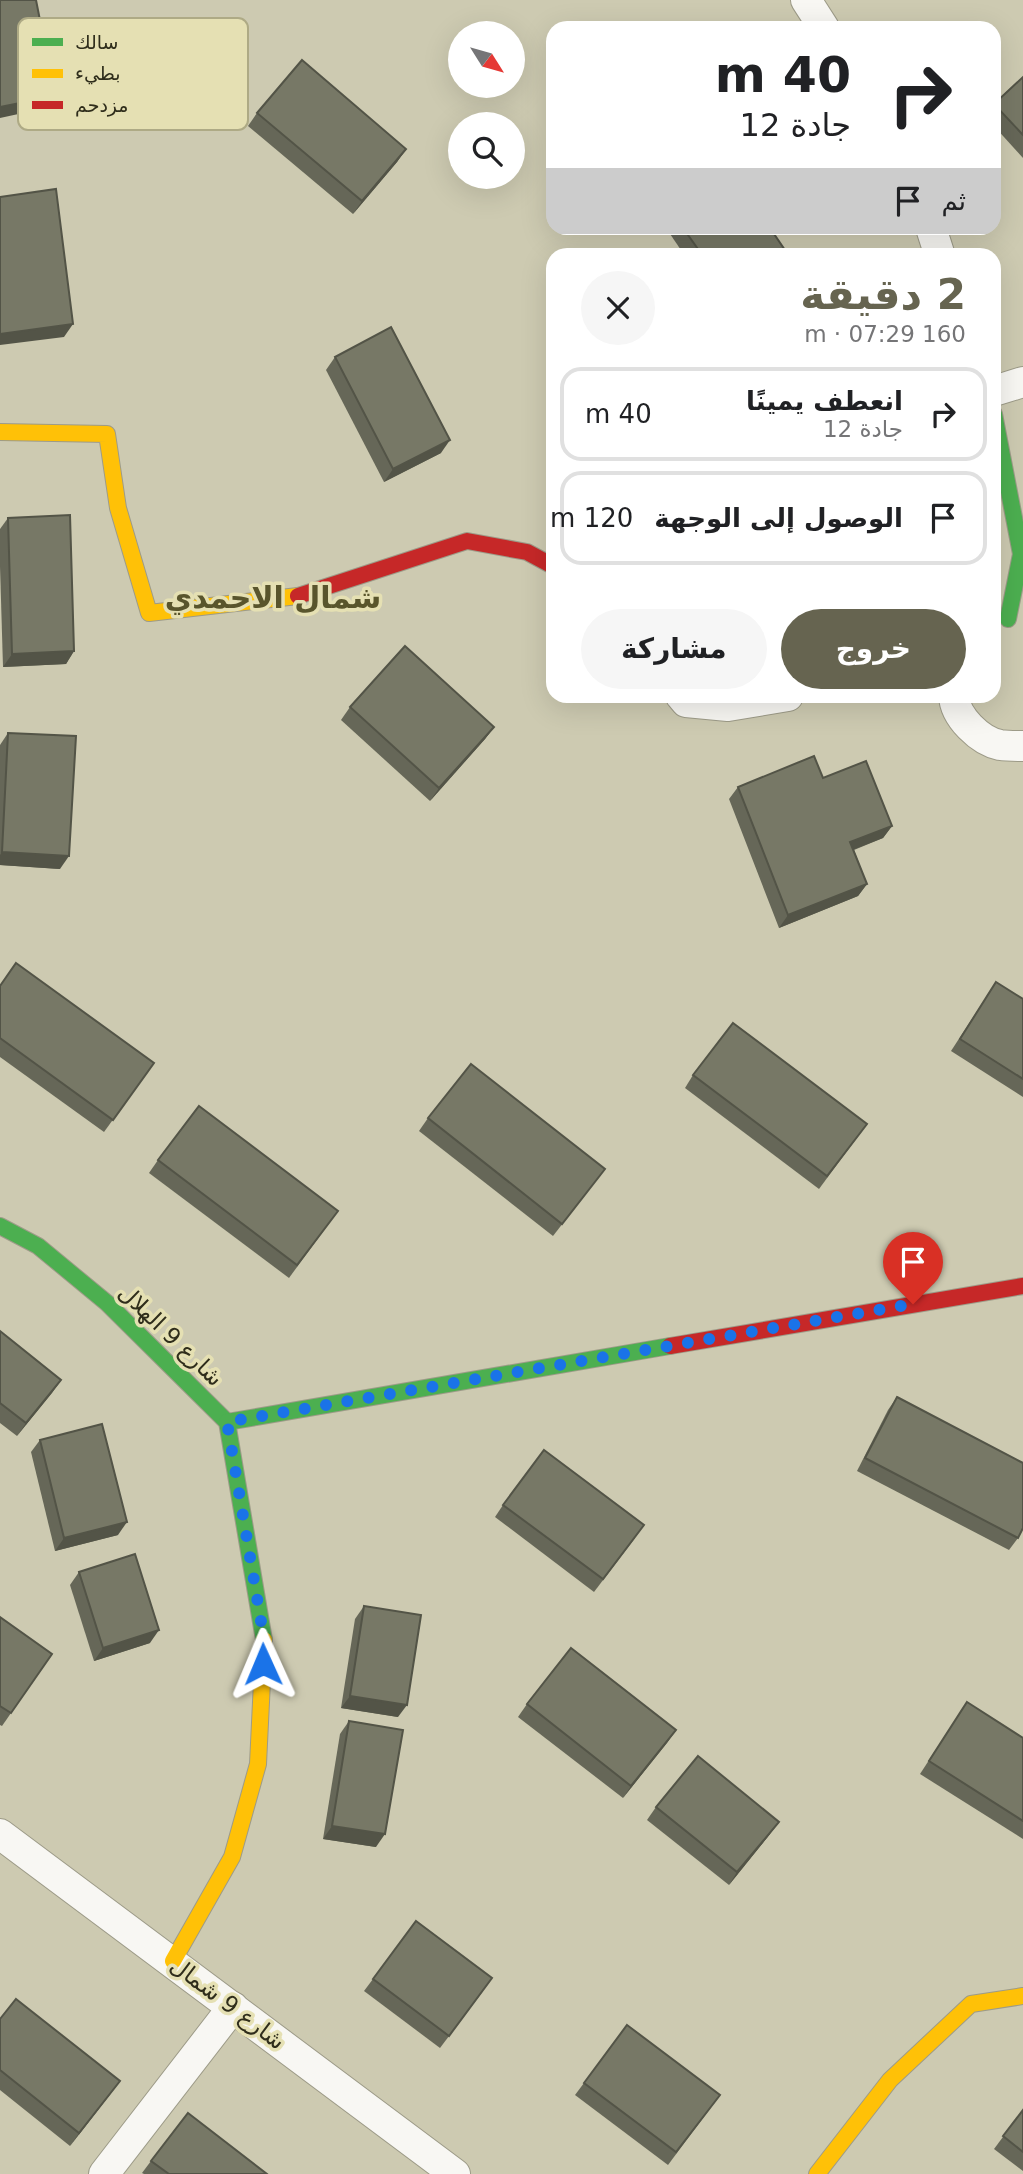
<!DOCTYPE html>
<html lang="ar">
<meta charset="utf-8">
<style>
:root{--surface:#fff;--page:#f6f6f6;--text:#202124;--muted:#757577;--line:#e0e0e0;--accent:#666450}
body{margin:0;font-family:"DejaVu Sans",Cairo,sans-serif;background:var(--page);color:var(--text);direction:rtl;height:100vh;display:flex;flex-direction:column;font-size:26px;white-space:nowrap}
*{box-sizing:border-box;margin:0}
p{font-size:23px;color:var(--muted)}
.icon{flex:none;width:38px;height:38px;fill:none;stroke:currentColor;stroke-width:2;stroke-linecap:round;stroke-linejoin:round}
.map{position:relative;flex:1;overflow:hidden;direction:ltr}
.side{position:absolute;left:546px;top:248px;width:455px;height:455px;display:flex;flex-direction:column;background:var(--surface);border-radius:21px;box-shadow:0 7px 28px #0002;direction:rtl}
.side>*{flex:none}
.top-card{position:absolute;left:546px;top:21px;width:455px;height:214px;border-radius:21px;box-shadow:0 7px 28px #0002;direction:rtl;background:#fff;color:var(--text);overflow:hidden}
.needle{width:46px;rotate:127deg}
.buttons{position:absolute;left:448px;top:21px;display:grid;gap:14px}
.buttons a{display:grid;place-items:center;width:77px;height:77px;border-radius:50%;background:var(--surface);box-shadow:0 7px 28px #0002;font-size:35px}
.pin{position:absolute;display:grid;place-items:center;width:60px;height:60px;color:#fff;margin:-72px -30px;border-radius:50% 50% 50% 0;rotate:-45deg;box-shadow:0 0 7px #0007}
.pin .icon{rotate:45deg}
.me{position:absolute;width:77px;margin:-38px;rotate:359deg;stroke-linejoin:round;filter:drop-shadow(0 0 5px #0008)}
.turn{display:flex;align-items:center;gap:24px;height:147px;padding:0 35px;font-size:32px}
.turn .icon{width:91px;height:91px;stroke-width:2.5}
.turn b{display:block;font-size:49px;line-height:60px}
.then{display:flex;align-items:center;height:66px;padding:0 35px;background:#0003;gap:14px;font-size:26px}
.round{display:grid;place-items:center;flex:none;width:74px;height:74px;border-radius:37px;background:var(--page)}
.summary{display:flex;align-items:center;justify-content:space-between;height:119px;padding:0 35px}
h1{font-size:42px;font-weight:800;line-height:52px;color:var(--accent)}
.button{display:flex;gap:14px;margin-top:auto;padding:14px 35px}
.button a{flex:1;height:80px;border-radius:42px;background:var(--accent);color:#fff;font-size:28px;font-weight:800;line-height:80px;text-align:center}
.button a+a{background:var(--page);color:var(--text)}
ul{padding:0;list-style:none}
li{display:flex;align-items:center;gap:21px;height:94px;margin:0 14px 10px;padding:0 21px;border:4px solid var(--line);border-radius:21px}
li div{flex:1}
li b{display:block;font-size:26px}
li em{font-style:normal}
.map>svg:first-child{display:block}
.lines{fill:none;stroke-linecap:round;stroke-linejoin:round}
.street-casing{stroke:#9d9b88;stroke-width:32}
.fast-casing{stroke:#9d9b88;stroke-width:18}
.slow-casing{stroke:#9d9b88;stroke-width:18}
.jam-casing{stroke:#9d9b88;stroke-width:18}
.street{stroke:#f8f7f3;stroke-width:30}
.fast{stroke:#4caf50;stroke-width:16}
.slow{stroke:#ffc107;stroke-width:16}
.jam{stroke:#c62828;stroke-width:16}
.wall{fill:#666758}
.shaded-wall{fill:#535447}
.building{fill:#777866;stroke:#535447;stroke-width:2}
.route{stroke:#1a73e8;stroke-width:12;stroke-dasharray:0 21.6}
.labels{text-anchor:middle;dominant-baseline:central;stroke-width:7;stroke-linejoin:round;paint-order:stroke}
.street-label{font-size:23px;fill:#2f2d1b;stroke:#e5e0b3}
.district-label{font-size:30px;font-weight:bold;fill:#59552c;stroke:#e5e0b3}
.key{fill:#e5e0b3;stroke:#aeaa85;stroke-width:2}
.key-label{font-size:19px;fill:#2f2d1b}
</style>
<div class="map">
<svg width="1023" height="2174" viewBox="0 0 1023 2174">
<rect width="100%" height="100%" fill="#cdcab1"/>
<g class="lines">
<g class="street-casing">
<g id="street">
<path d="M806,0L824,28"/>
<path d="M931,228L940,256"/>
<path d="M994,391L1023,382"/>
<path d="M681,696L686,702L728,706L788,696"/>
<path d="M954,696C955,717 980,741 1000,745C1007,746 1015,746 1023,746"/>
<path d="M0,1834L455,2174"/>
<path d="M104,2174L233,2007"/>
</g>
</g>
<g class="fast-casing">
<g id="fast">
<path d="M994,414L1021,554L1008,619"/>
<path d="M0,1226L38,1246L107,1303L227,1422L264,1640"/>
<path d="M227,1422L670,1346"/>
</g>
</g>
<g class="slow-casing">
<g id="slow">
<path d="M0,432L107,434L118,508L149,613L298,596"/>
<path d="M173,1961L232,1857L258,1764L264,1640"/>
<path d="M817,2174L890,2080L971,2004L1023,1996"/>
</g>
</g>
<g class="jam-casing">
<g id="jam">
<path d="M298,596L467,541L527,552L553,566"/>
<path d="M670,1346L1023,1286"/>
</g>
</g>
<use href="#street" class="street"/>
<use href="#fast" class="fast"/>
<use href="#slow" class="slow"/>
<use href="#jam" class="jam"/>
</g>
<g class="wall">
<path d="M1023,77V158L994,126V104Z"/>
<path d="M257,113L406,149L397,162L353,214L248,126Z"/>
<path d="M666,228H770L789,256H685Z"/>
<path d="M335,357L441,453L384,482L326,370Z"/>
<path d="M8,518L74,651L66,664L3,667L0,566V529Z"/>
<path d="M350,707L494,727L485,739L430,801L341,720Z"/>
<path d="M8,733L60,869L0,865V745Z"/>
<path d="M823,778L892,826L883,838L854,850L867,884L858,896L779,928L729,799L738,787Z"/>
<path d="M996,982L1023,999V1097L951,1051Z"/>
<path d="M0,986L154,1063L104,1132L0,1057Z"/>
<path d="M693,1075L867,1124L819,1189L685,1088Z"/>
<path d="M428,1118L605,1169L553,1236L419,1131Z"/>
<path d="M158,1160L338,1211L289,1278L149,1173Z"/>
<path d="M0,1331L61,1380L17,1436L0,1423Z"/>
<path d="M897,1397L1018,1538L1009,1550L857,1471L888,1410Z"/>
<path d="M40,1440L118,1535L55,1551L31,1452Z"/>
<path d="M503,1505L635,1538L594,1592L495,1517Z"/>
<path d="M79,1572L150,1643L94,1661L70,1585Z"/>
<path d="M364,1606L398,1717L341,1708L355,1619Z"/>
<path d="M0,1617L52,1654L2,1726L0,1725Z"/>
<path d="M967,1702L1023,1738V1839L920,1774Z"/>
<path d="M527,1704L676,1730L623,1798L518,1717Z"/>
<path d="M349,1721L376,1847L323,1839L340,1734Z"/>
<path d="M656,1807L770,1834L729,1885L647,1820Z"/>
<path d="M373,1979L483,1991L440,2048L364,1991Z"/>
<path d="M0,2019L111,2093L70,2146L0,2090Z"/>
<path d="M584,2083L720,2095L668,2165L575,2095Z"/>
<path d="M1023,2110V2171L994,2149Z"/>
<path d="M151,2161L267,2174H144L142,2173Z"/>
</g>
<g class="shaded-wall">
<path d="M55,96L46,108L0,118V107Z"/>
<path d="M406,149L397,162L353,214L362,201Z"/>
<path d="M73,324L64,337L0,345V334Z"/>
<path d="M450,440L441,453L384,482L393,469Z"/>
<path d="M74,651L66,664L3,667L12,654Z"/>
<path d="M494,727L485,739L430,801L439,788Z"/>
<path d="M892,826L883,838L842,854L850,842Z"/>
<path d="M2,852L69,856L60,869L0,865V855Z"/>
<path d="M867,884L858,896L779,928L788,915Z"/>
<path d="M61,1380L52,1393L17,1436L26,1423Z"/>
<path d="M127,1522L118,1535L55,1551L64,1538Z"/>
<path d="M159,1630L150,1643L94,1661L103,1648Z"/>
<path d="M350,1696L407,1705L398,1717L341,1708Z"/>
<path d="M676,1730L667,1743L623,1798L631,1786Z"/>
<path d="M779,1822L770,1834L729,1885L737,1872Z"/>
<path d="M332,1826L385,1834L376,1847L323,1839Z"/>
<path d="M120,2081L111,2093L70,2146L79,2133Z"/>
</g>
<g class="building">
<path d="M0,0H36L55,96L0,107Z"/>
<path d="M302,60L406,149L362,201L257,113Z"/>
<path d="M1023,77V135L994,104Z"/>
<path d="M56,189L73,324L0,334V197Z"/>
<path d="M683,228H770L789,256H703Z"/>
<path d="M391,327L450,440L393,469L335,357Z"/>
<path d="M70,515L74,651L12,654L8,518Z"/>
<path d="M405,646L494,727L439,788L350,707Z"/>
<path d="M8,733L76,736L69,856L2,852Z"/>
<path d="M814,756L823,778L866,761L892,826L850,842L867,884L788,915L738,787Z"/>
<path d="M16,963L154,1063L113,1120L0,1038V986Z"/>
<path d="M996,982L1023,999V1079L960,1039Z"/>
<path d="M733,1023L867,1124L827,1176L693,1075Z"/>
<path d="M471,1064L605,1169L562,1224L428,1118Z"/>
<path d="M199,1106L338,1211L297,1265L158,1160Z"/>
<path d="M0,1331L61,1380L26,1423L0,1403Z"/>
<path d="M897,1397L1023,1463V1528L1018,1538L865,1458Z"/>
<path d="M102,1424L127,1522L64,1538L40,1440Z"/>
<path d="M544,1450L644,1525L603,1579L503,1505Z"/>
<path d="M135,1554L159,1630L103,1648L79,1572Z"/>
<path d="M364,1606L421,1615L407,1705L350,1696Z"/>
<path d="M0,1617L52,1654L11,1713L0,1706Z"/>
<path d="M571,1648L676,1730L631,1786L527,1704Z"/>
<path d="M967,1702L1023,1738V1821L929,1761Z"/>
<path d="M349,1721L403,1730L385,1834L332,1826Z"/>
<path d="M698,1756L779,1822L737,1872L656,1807Z"/>
<path d="M416,1921L492,1978L449,2036L373,1979Z"/>
<path d="M16,1999L120,2081L79,2133L0,2070V2019Z"/>
<path d="M627,2025L720,2095L676,2152L584,2083Z"/>
<path d="M1023,2110V2152L1003,2136Z"/>
<path d="M188,2113L267,2174H169L151,2161Z"/>
</g>
<g class="lines">
<path class="route" d="M263,1664L264,1639L227,1422L913,1304"/>
</g>
<g class="labels">
<g class="street-label">
<text transform="translate(171 1335) rotate(44)">شارع 9 الهلال</text>
<text transform="translate(228 2003) rotate(37)">شارع 9 شمال</text>
</g>
<g class="district-label">
<text x="273" y="597">شمال الاحمدي</text>
</g>
</g>
<rect x="18" y="18" width="230" height="112" rx="10" class="key"/>
<rect x="32" y="38" width="31" height="8" fill="#4caf50"/>
<rect x="32" y="69" width="31" height="9" fill="#ffc107"/>
<rect x="32" y="101" width="31" height="8" fill="#c62828"/>
<g class="key-label">
<text x="75" y="49">سالك</text>
<text x="75" y="80">بطيء</text>
<text x="75" y="112">مزدحم</text>
</g>
</svg>
<div class="buttons">
<a><svg class="needle" viewBox="-14 -14 28 28"><path d="M0-13l5 13h-10z" fill="#e53935"/><path d="M0 13l5-13h-10z" fill="#757577"/></svg></a>
<a><svg class="icon" aria-label="search" viewBox="0 0 24 24"><circle cx="10" cy="10" r="6"/><path d="M15 15l6 6"/></svg></a>
</div>
<div class="pin" style="left:913px;top:1304px;background:#d93025"><svg class="icon" aria-label="arrive" viewBox="0 0 24 24"><path d="M6 21V4h12l-3 4 3 4H6"/></svg></div>
<svg class="me" style="left:263px;top:1664px" viewBox="-20 -20 40 40"><path d="M0-17L14 15 0 8-14 15z" fill="#1a73e8" stroke="#fff" stroke-width="4"/></svg>
<div class="top-card">
<div class="turn"><svg class="icon" aria-label="right" viewBox="0 0 24 24"><path d="M7 20v-9h11M14 6l5 5-5 5"/></svg><div><b>40 m</b>جادة 12</div></div>
<div class="then">ثم<svg class="icon" aria-label="arrive" viewBox="0 0 24 24"><path d="M6 21V4h12l-3 4 3 4H6"/></svg></div>
</div>
<section class="side">
<div class="summary"><div><h1>2 دقيقة</h1><p>160 m · 07:29</p></div><a class="round"><svg class="icon" aria-label="close" viewBox="0 0 24 24"><path d="M6 6l12 12M18 6L6 18"/></svg></a></div>
<ul>
<li><svg class="icon" aria-label="right" viewBox="0 0 24 24"><path d="M7 20v-9h11M14 6l5 5-5 5"/></svg><div><b>انعطف يمينًا</b><p>جادة 12</p></div><em>40 m</em></li>
<li><svg class="icon" aria-label="arrive" viewBox="0 0 24 24"><path d="M6 21V4h12l-3 4 3 4H6"/></svg><div><b>الوصول إلى الوجهة</b></div><em>120 m</em></li>
</ul>
<div class="button"><a>خروج</a><a>مشاركة</a></div>
</section>
</div>
